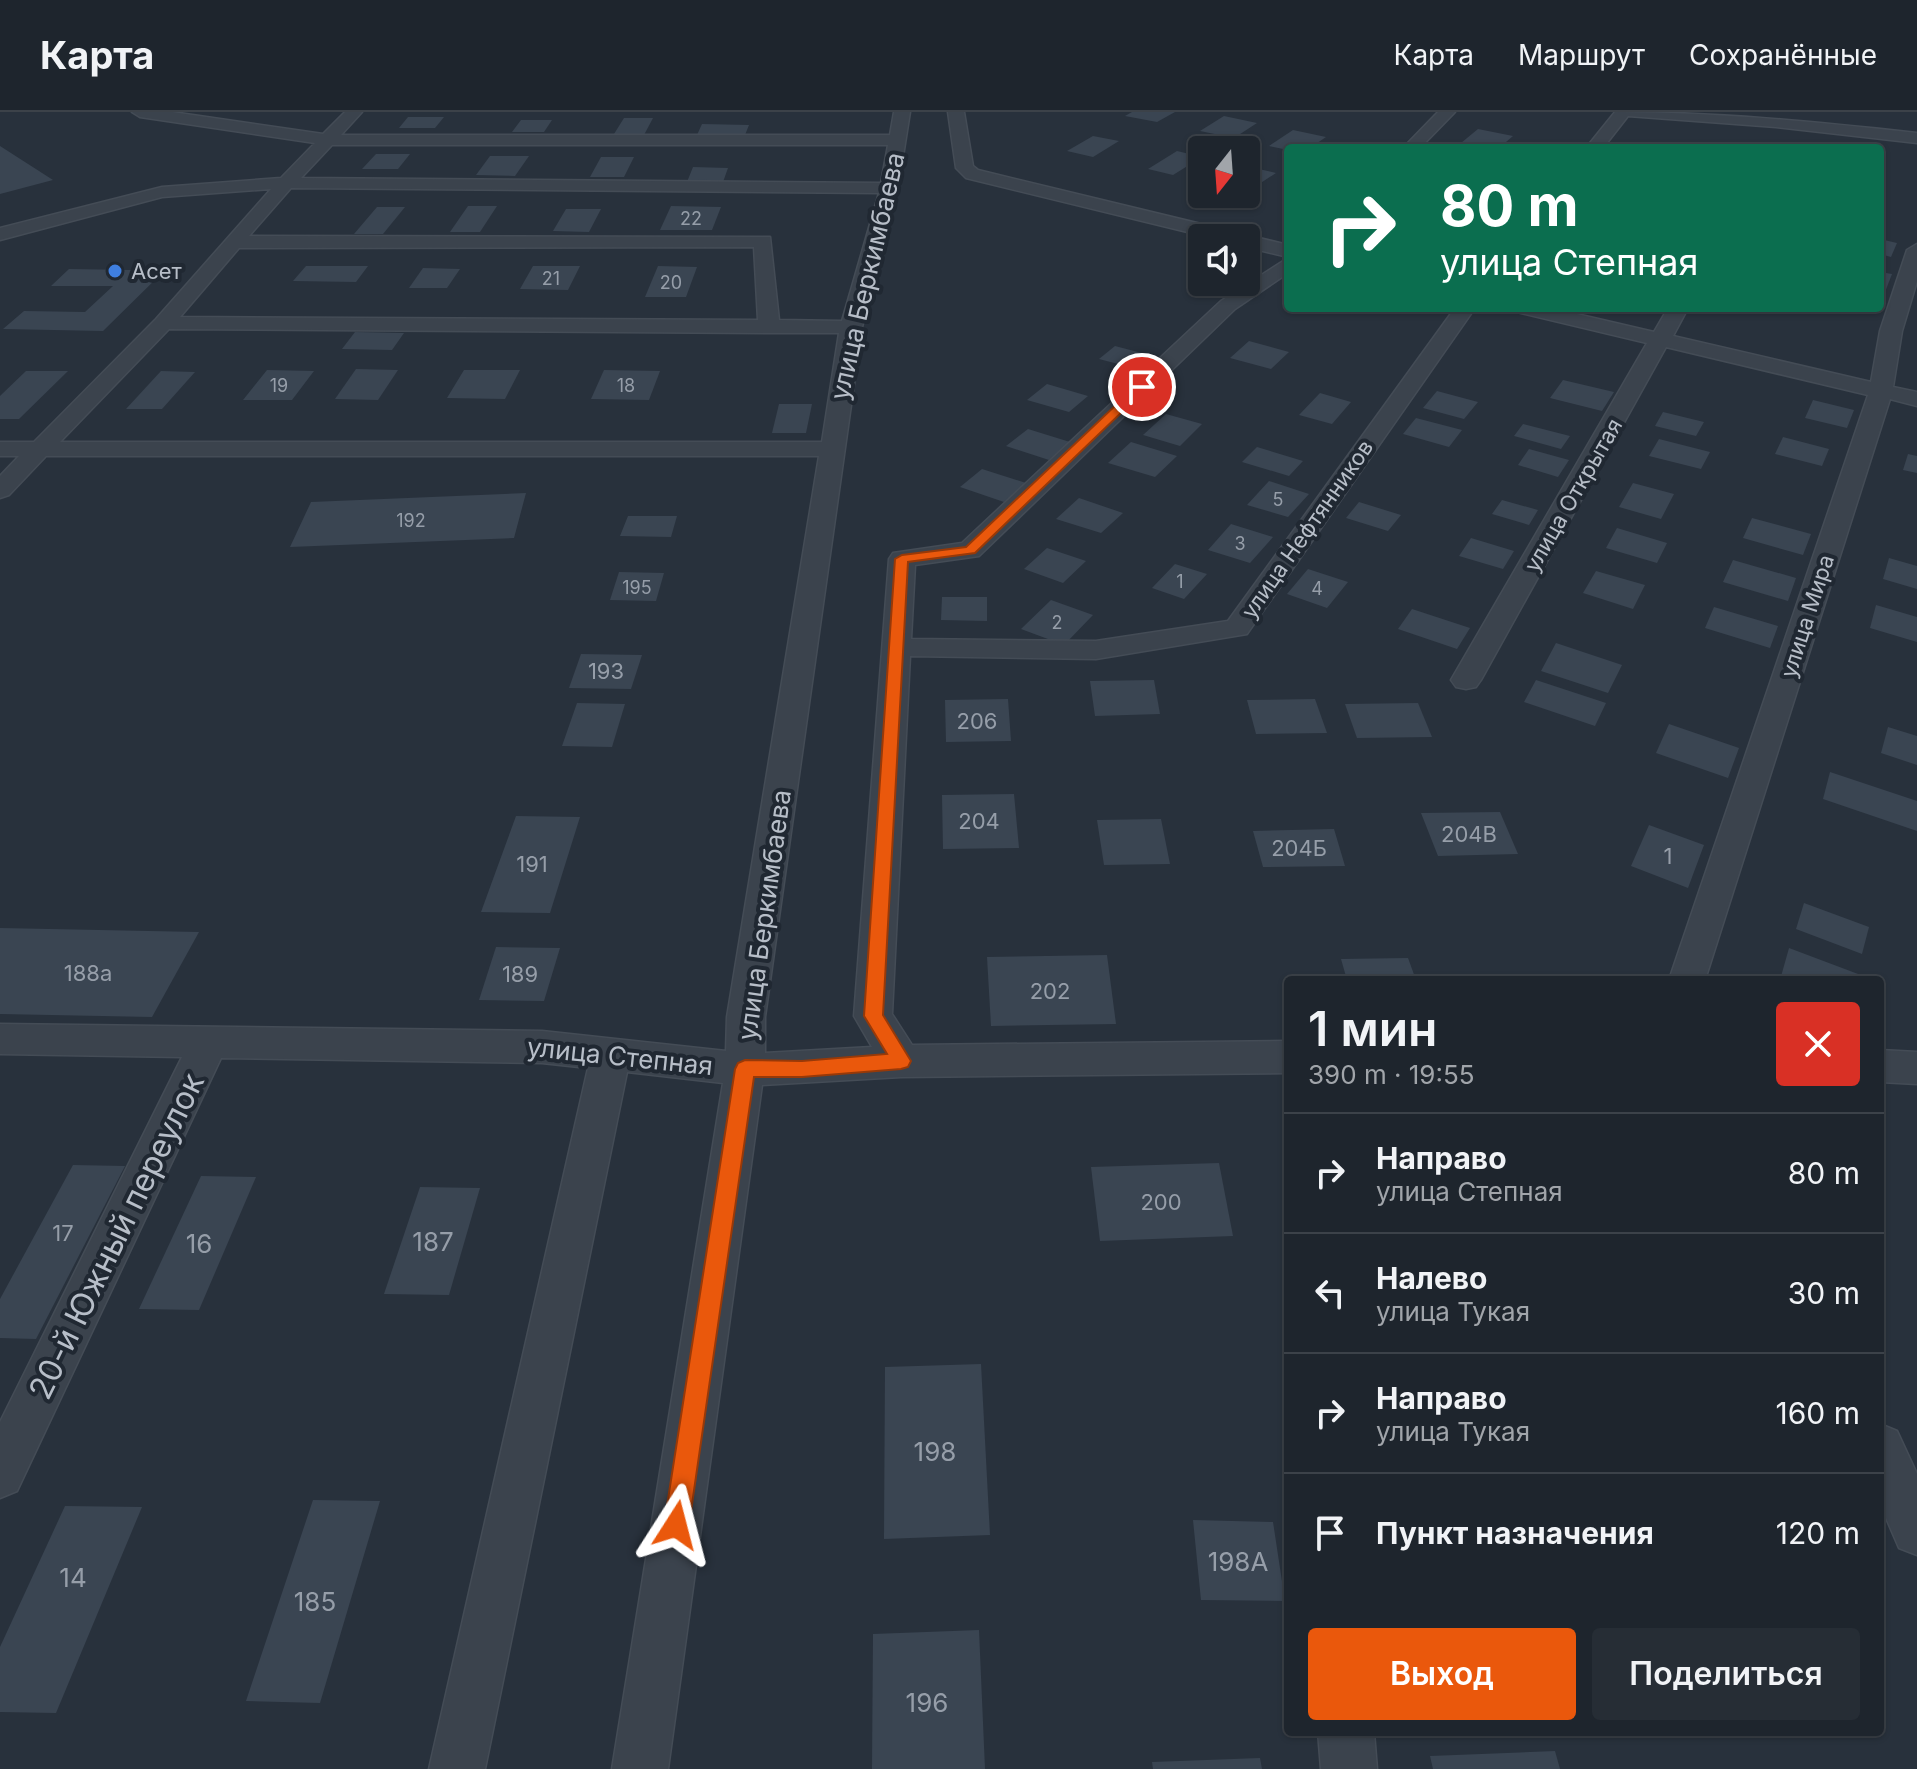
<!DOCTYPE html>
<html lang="ru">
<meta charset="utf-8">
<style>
:root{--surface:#1e252d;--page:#262d35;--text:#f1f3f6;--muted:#a1a5aa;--line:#3c4249;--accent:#ea580c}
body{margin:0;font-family:Inter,sans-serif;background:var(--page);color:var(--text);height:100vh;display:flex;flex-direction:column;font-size:30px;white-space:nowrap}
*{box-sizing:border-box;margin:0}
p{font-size:26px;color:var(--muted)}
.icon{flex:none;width:44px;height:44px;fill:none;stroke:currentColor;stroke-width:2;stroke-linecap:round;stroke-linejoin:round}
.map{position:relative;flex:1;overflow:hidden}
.details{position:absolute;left:1284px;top:864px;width:600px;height:760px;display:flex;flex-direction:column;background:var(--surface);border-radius:8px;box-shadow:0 2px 6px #0004,0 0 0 2px var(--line)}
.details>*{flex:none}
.hud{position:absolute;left:1284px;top:32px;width:600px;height:168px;border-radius:8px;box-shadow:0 2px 6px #0004,0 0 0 2px var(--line);background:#0b6e4f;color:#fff;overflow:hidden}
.needle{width:52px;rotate:197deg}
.controls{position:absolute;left:1188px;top:24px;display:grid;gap:16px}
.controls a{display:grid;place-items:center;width:72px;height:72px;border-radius:8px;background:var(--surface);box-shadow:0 2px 6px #0004,0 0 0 2px var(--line);font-size:40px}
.pin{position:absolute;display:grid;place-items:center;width:68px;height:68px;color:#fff;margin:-34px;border:4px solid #fff;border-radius:50%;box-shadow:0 2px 8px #0007}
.me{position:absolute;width:88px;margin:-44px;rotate:9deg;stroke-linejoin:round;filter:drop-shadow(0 0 6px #0008)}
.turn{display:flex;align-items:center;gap:28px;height:168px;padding:0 24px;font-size:36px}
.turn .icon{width:104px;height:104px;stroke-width:2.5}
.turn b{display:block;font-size:56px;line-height:68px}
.round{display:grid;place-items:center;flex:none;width:84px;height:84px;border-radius:8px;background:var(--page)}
.summary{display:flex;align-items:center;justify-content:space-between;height:136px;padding:0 24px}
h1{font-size:48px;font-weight:600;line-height:60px}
.action{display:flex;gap:16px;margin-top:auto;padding:16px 24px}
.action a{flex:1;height:92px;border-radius:8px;background:var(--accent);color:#fff;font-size:32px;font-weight:600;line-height:92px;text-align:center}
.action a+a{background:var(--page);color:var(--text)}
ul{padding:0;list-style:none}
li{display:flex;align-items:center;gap:24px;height:120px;padding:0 24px;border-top:2px solid var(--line)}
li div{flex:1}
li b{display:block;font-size:30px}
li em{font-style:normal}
header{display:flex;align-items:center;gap:48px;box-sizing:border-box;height:112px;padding:0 40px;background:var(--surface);border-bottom:2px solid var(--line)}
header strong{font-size:38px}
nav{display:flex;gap:44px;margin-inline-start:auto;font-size:28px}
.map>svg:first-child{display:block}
.building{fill:#3a4552}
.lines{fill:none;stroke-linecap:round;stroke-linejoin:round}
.minor-casing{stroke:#444c56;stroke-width:3}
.minor{fill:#3b434d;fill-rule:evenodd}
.route{fill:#ea580c;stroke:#983908;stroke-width:2}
.shop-dot{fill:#3f7fe0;stroke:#202832;stroke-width:3}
.labels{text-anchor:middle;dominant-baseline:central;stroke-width:8;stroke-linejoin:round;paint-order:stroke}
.far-number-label{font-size:18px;fill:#969ea9}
.far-poi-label{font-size:22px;fill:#b7bec8;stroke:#202832;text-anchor:start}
.far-street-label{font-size:22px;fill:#b7bec8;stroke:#202832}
.number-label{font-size:22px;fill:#969ea9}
.street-label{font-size:26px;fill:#b7bec8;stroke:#202832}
.near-number-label{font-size:26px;fill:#969ea9}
.near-street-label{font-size:32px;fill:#b7bec8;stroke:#202832}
</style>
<header>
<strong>Карта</strong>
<nav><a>Карта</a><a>Маршрут</a><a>Сохранённые</a></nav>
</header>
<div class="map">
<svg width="1917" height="1657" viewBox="0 0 1917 1657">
<rect width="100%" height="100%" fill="#28313c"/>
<g class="building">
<path d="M1132,0H1175L1157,10L1125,4Z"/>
<path d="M1224,4L1257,11L1234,26L1200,19Z"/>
<path d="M408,5H444L435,16H399Z"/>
<path d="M624,6H653L644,23L614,22Z"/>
<path d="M521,8H552L544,20H512Z"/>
<path d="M702,12L749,13L745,23H697Z"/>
<path d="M1478,17L1513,24L1499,36L1461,31Z"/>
<path d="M1293,18L1326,25L1310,36L1288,38L1269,34Z"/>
<path d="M1093,24L1119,29L1093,45L1067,39Z"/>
<path d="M0,34L53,68L0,82Z"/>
<path d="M1177,39L1202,45L1173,63L1148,57Z"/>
<path d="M376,42H410L398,57H362Z"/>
<path d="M490,44H529L515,64L476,63Z"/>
<path d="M601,45H634L624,65H590Z"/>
<path d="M1246,54L1276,61L1250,78L1246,77Z"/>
<path d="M693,55L728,56L723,70H687Z"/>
<path d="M468,94H497L480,120H450Z"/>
<path d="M671,94L721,95L712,118H660Z"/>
<path d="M377,95H405L383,122H354Z"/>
<path d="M566,97H601L589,120L553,119Z"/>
<path d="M1880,127L1897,131L1891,145L1880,142Z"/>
<path d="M306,154H368L356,170L293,169Z"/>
<path d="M533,154H580L568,178L520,177Z"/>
<path d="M658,154L697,155L686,185H645Z"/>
<path d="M423,156L460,157L447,176H409Z"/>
<path d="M69,157L130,158H165L103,219L3,217L24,199L85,200L113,174H51Z"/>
<path d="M1880,160L1892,162L1880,193Z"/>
<path d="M355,220L404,221L392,238L342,237Z"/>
<path d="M1249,229L1289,240L1271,257L1230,246Z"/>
<path d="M1115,234L1157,245L1141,258L1099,247Z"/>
<path d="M356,257L398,258L378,288L335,287Z"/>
<path d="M267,258L314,259L292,288H243Z"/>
<path d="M464,258H520L505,287L447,286Z"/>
<path d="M604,258L660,259L649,288L591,287Z"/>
<path d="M26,259H68L19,307H0V284Z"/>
<path d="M161,259L195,260L162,297H126Z"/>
<path d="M1563,268L1614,280L1602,299L1550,286Z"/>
<path d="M1047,272L1088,284L1069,300L1027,288Z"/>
<path d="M1437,279L1478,290L1464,307L1423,296Z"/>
<path d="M1320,281L1351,290L1332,312L1299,303Z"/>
<path d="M1813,288L1854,298L1847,316L1805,306Z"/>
<path d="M779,292H812L806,321H772Z"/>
<path d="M1663,300L1704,310L1696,324L1655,314Z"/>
<path d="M1166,302L1202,312L1180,334L1143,323Z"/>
<path d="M1416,306L1462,318L1449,335L1403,322Z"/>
<path d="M1523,312L1570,324L1561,337L1514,324Z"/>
<path d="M1028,317L1070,330L1049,348L1006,334Z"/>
<path d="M1783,325L1829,337L1822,354L1775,342Z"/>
<path d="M1659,327L1710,340L1701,357L1649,344Z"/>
<path d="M1131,330L1177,344L1155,365L1108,351Z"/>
<path d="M1257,335L1303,349L1289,364L1242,350Z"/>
<path d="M1529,337L1569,348L1558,365L1518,353Z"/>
<path d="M1908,342L1917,344V361L1903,358Z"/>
<path d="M982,357L1026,371L1004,390L960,375Z"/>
<path d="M1269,369L1309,382L1288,405L1247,393Z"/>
<path d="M1633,371L1674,382L1661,407L1619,395Z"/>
<path d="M526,381L514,426L290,435L311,390Z"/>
<path d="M1079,386L1123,401L1101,421L1056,407Z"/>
<path d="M1502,388L1538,398L1529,413L1492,402Z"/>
<path d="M1359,390L1401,403L1388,419L1346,406Z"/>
<path d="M628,404H677L671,425L620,424Z"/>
<path d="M1752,406L1811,422L1803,443L1743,426Z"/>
<path d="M1231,412L1273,425L1250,451L1208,438Z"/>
<path d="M1617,416L1667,431L1657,451L1606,436Z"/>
<path d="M1471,426L1514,439L1503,457L1459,444Z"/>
<path d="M1047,436L1086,449L1063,471L1024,457Z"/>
<path d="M1889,446L1917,454V477L1883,467Z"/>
<path d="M1733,448L1796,466L1788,489L1723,470Z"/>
<path d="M1175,452L1207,462L1184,487L1152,476Z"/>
<path d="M1308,457L1348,470L1327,496L1287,482Z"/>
<path d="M1596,459L1645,473L1633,497L1583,481Z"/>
<path d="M619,460L664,461L656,489L610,488Z"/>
<path d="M942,485H987V509L941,508Z"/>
<path d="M1051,488L1093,503L1064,533L1021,517Z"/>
<path d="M1876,493L1917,505V530L1870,516Z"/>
<path d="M1714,495L1778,514L1770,536L1705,516Z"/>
<path d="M1412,497L1470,516L1457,537L1398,517Z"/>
<path d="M1556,531L1622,553L1608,581L1541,559Z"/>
<path d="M581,542L642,543L631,577L569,576Z"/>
<path d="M1154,568L1160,602L1095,604L1090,569Z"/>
<path d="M1536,568L1606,591L1595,614L1524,590Z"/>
<path d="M1008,587L1011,629L946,630L945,588Z"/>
<path d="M1315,587L1327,621L1256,622L1247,588Z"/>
<path d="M577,591L625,592L612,635L562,634Z"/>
<path d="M1418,591L1432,625L1357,626L1345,592Z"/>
<path d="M1669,612L1739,636L1728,666L1656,641Z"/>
<path d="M1888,615L1917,624V653L1881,641Z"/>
<path d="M1830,660L1917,689V719L1823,687Z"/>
<path d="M1014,682L1019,736L943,737L942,683Z"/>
<path d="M1500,700L1518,742L1438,744L1421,701Z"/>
<path d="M516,704L580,705L550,801L481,800Z"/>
<path d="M1161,707L1170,752L1104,753L1097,708Z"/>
<path d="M1649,713L1704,733L1688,776L1631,754Z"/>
<path d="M1334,717L1345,754L1263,755L1253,719Z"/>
<path d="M1804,791L1869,815L1862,842L1796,817Z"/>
<path d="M0,816L199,820L152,905L0,902Z"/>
<path d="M496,835L560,836L544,889L479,888Z"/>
<path d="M1789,836L1874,868H1780Z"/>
<path d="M1107,843L1116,912L991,914L987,845Z"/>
<path d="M1408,846L1416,868H1347L1341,847Z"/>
<path d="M1219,1051L1233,1124L1100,1129L1091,1055Z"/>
<path d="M73,1053L125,1054L36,1227L0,1226V1187Z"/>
<path d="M201,1064L256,1065L199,1198L139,1197Z"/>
<path d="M420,1075L480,1076L449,1183L384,1182Z"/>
<path d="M981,1252L990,1423L884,1427L885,1255Z"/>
<path d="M313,1388L380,1389L320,1591L246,1589Z"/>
<path d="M65,1394L142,1395L56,1601L0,1600V1535Z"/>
<path d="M1193,1408L1273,1410L1285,1489L1201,1488Z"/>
<path d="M979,1518L985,1657H872L873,1522Z"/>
<path d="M1555,1639L1560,1657H1433L1430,1644Z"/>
<path d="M1260,1646L1262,1657H1153L1152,1650Z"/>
</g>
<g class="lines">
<g class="minor-casing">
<g id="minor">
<path d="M132,0H172L323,22L345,0H362L341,23H890L894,0H910L898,76L862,215L765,905V941L872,935L854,904L889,447L893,441L962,431L1221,189L1288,146V161L1235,197L979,444L915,453L911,527L1096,529L1228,509L1455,196H1475L1247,522L1096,547L910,544L892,902L912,933L1288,929V961L901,965L762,973L668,1657H612L723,971L627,960L485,1657H429L588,956L542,951L221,946L17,1379L0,1386V1310L182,945L0,942V912L542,919L726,939L727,905L819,344H46L9,383L0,386V364L19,344H0V330H34L156,207L271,77L162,85L0,128V116L162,75L281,66L315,31L140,5ZM332,33H888L881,71L301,66ZM291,76L879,81L842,209L779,208L770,125L249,124ZM754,135L758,208L180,205L239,136ZM169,217L769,221H839L822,330H60Z"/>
<path d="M948,0H964L973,54L978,58L1288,133V145L1246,135V126H1212L966,66L956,56Z"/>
<path d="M1438,0H1455L1420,36H1403Z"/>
<path d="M1615,0C1717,0 1816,10 1917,21V31L1776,15L1628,4L1603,36H1586Z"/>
<path d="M1917,132V169L1902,219L1893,275L1917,280V294L1890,287L1705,868H1669L1868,283L1666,235L1481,568L1476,575L1466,577L1456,575L1451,568L1647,231L1517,200L1514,196H1551L1654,220L1668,196H1688L1673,224L1871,270L1880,219L1907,138Z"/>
<path d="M1880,938L1917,940V972L1880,970Z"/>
<path d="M1880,1312L1897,1319L1917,1362V1443L1899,1436L1880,1392Z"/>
<path d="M1318,1620H1374L1377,1657H1321Z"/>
</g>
</g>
<use href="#minor" class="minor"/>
</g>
<path class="route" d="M1138,272L1148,275L975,441L908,450L883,903L911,949L908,955L901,957L802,965H754L689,1413L685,1422L676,1426L667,1422L664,1413L735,957L738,951L745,948L802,949L887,942L864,904L895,447L902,443L966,435Z"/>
<circle class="shop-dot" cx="115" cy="159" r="8"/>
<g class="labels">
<g class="far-number-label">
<text x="691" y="106">22</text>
<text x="551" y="166">21</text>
<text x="671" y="170">20</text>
<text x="279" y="273">19</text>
<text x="626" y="273">18</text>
<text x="1278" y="387">5</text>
<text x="411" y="408">192</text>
<text x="1240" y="431">3</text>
<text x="1180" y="469">1</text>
<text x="637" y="475">195</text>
<text x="1317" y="476">4</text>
<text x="1057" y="510">2</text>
</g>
<g class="far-poi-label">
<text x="131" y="159">Асет</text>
</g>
<g class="far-street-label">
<text transform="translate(1573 383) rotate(-60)">улица Открытая</text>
<text transform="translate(1307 417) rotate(-55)">улица Нефтянников</text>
<text transform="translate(1807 504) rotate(-72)">улица Мира</text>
</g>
<g class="number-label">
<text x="606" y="559">193</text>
<text x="977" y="609">206</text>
<text x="979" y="709">204</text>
<text x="1469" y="722">204В</text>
<text x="1299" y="736">204Б</text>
<text x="1668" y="744">1</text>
<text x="532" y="752">191</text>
<text x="88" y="861">188а</text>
<text x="520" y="862">189</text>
<text x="1050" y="879">202</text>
<text x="1161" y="1090">200</text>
<text x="63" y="1121">17</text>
</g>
<g class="street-label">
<text transform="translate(867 164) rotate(-77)">улица Беркимбаева</text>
<text transform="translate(764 803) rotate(-82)">улица Беркимбаева</text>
<text transform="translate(620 944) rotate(6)">улица Степная</text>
</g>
<g class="near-number-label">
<text x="433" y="1129">187</text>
<text x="199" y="1131">16</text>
<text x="935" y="1339">198</text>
<text x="1238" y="1449">198А</text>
<text x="73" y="1465">14</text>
<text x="315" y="1489">185</text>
<text x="927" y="1590">196</text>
</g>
<g class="near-street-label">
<text transform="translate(116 1124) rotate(-64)">20-й Южный переулок</text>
</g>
</g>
</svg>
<div class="controls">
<a><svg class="needle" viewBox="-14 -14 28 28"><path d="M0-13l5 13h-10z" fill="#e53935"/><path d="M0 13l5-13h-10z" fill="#a1a5aa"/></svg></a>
<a><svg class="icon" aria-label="sound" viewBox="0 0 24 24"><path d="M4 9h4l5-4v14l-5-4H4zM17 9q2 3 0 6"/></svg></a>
</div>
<div class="pin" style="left:1142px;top:275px;background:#d93025"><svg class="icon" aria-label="arrive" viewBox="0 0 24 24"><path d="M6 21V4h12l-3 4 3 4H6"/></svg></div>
<svg class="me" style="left:676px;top:1413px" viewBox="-20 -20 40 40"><path d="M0-17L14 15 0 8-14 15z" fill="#ea580c" stroke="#fff" stroke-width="4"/></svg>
<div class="hud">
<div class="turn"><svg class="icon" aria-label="right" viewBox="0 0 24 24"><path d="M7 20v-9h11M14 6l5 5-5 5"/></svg><div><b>80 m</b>улица Степная</div></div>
</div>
<section class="details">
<div class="summary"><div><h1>1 мин</h1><p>390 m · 19:55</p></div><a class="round" style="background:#d93025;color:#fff"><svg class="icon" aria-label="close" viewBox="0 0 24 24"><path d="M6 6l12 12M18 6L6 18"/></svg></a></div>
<ul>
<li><svg class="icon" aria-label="right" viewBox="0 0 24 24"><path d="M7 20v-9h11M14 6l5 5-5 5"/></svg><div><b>Направо</b><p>улица Степная</p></div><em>80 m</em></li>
<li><svg class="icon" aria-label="left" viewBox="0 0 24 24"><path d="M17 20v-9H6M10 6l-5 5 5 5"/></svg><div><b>Налево</b><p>улица Тукая</p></div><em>30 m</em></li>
<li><svg class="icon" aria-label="right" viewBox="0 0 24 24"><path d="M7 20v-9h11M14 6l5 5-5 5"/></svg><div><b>Направо</b><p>улица Тукая</p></div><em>160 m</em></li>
<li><svg class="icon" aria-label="arrive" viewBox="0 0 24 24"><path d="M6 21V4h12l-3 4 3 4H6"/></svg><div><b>Пункт назначения</b></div><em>120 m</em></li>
</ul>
<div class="action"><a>Выход</a><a>Поделиться</a></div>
</section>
</div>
